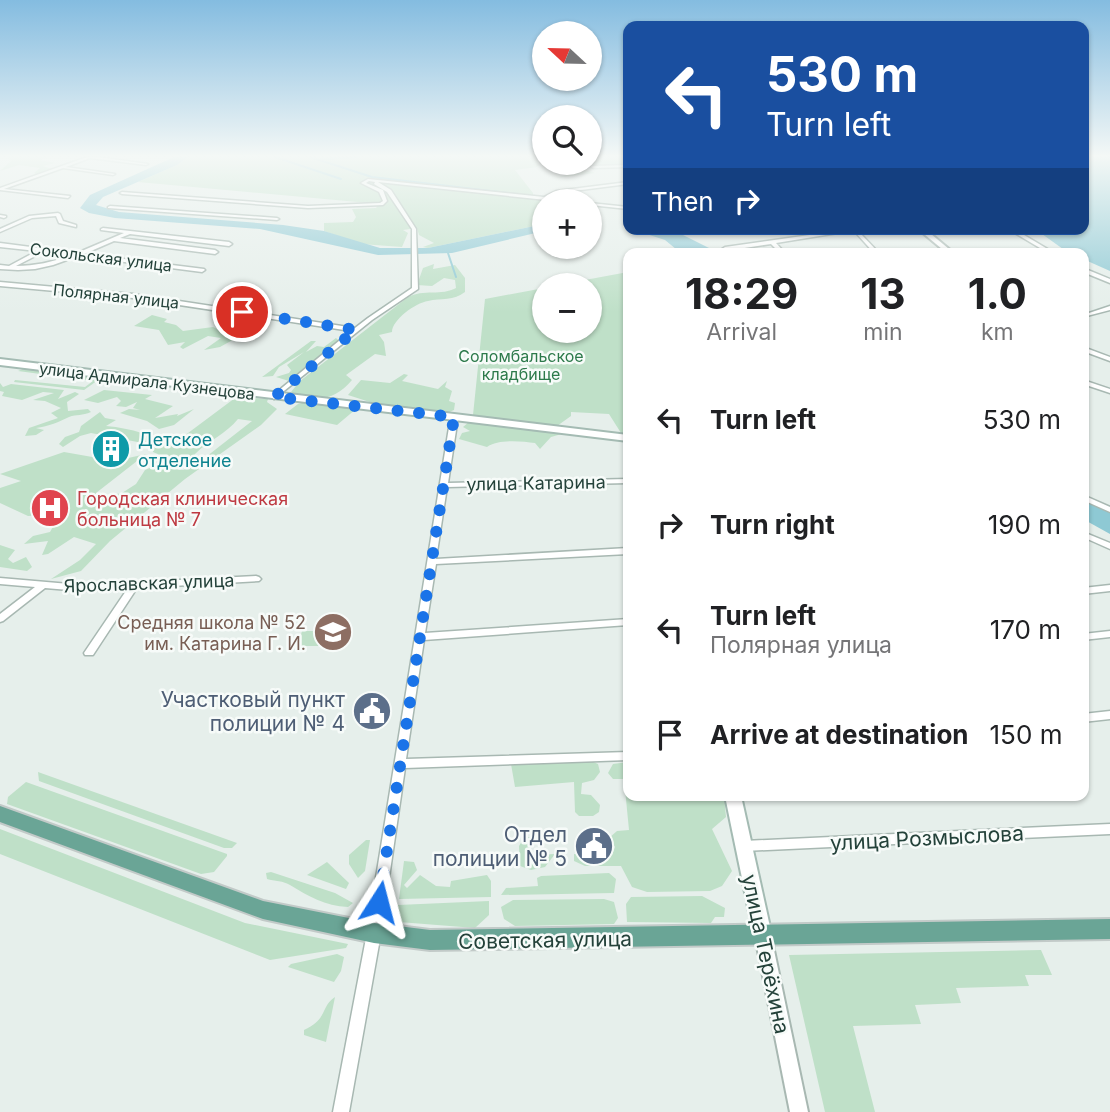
<!DOCTYPE html>
<meta charset="utf-8">
<style>
:root{--surface:#fff;--page:#f2f2f2;--text:#202124;--muted:#757577}
body{margin:0;font-family:Inter,sans-serif;background:var(--page);color:var(--text);height:100vh;display:flex;flex-direction:column;font-size:26px;white-space:nowrap}
*{box-sizing:border-box;margin:0}
p{font-size:23px;color:var(--muted)}
.icon{flex:none;width:38px;height:38px;fill:none;stroke:currentColor;stroke-width:2;stroke-linecap:round;stroke-linejoin:round}
.map{position:relative;flex:1;overflow:hidden}
.drawer{position:absolute;left:623px;top:248px;width:466px;height:553px;display:flex;flex-direction:column;background:var(--surface);border-radius:14px;box-shadow:0 2px 5px #0004}
.drawer>*{flex:none}
.guide{position:absolute;left:623px;top:21px;width:466px;height:214px;border-radius:14px;box-shadow:0 2px 5px #0004;background:#1a4fa0;color:#fff;overflow:hidden}
.needle{width:46px;rotate:292deg}
.fabs{position:absolute;left:532px;top:21px;display:grid;gap:14px}
.fabs a{display:grid;place-items:center;width:70px;height:70px;border-radius:50%;background:var(--surface);box-shadow:0 2px 5px #0004;font-size:35px}
.pin{position:absolute;display:grid;place-items:center;width:60px;height:60px;color:#fff;margin:-30px;border:4px solid #fff;border-radius:50%;box-shadow:0 2px 7px #0007}
.me{position:absolute;width:77px;margin:-38px;rotate:9deg;stroke-linejoin:round;filter:drop-shadow(0 0 5px #0008)}
.turn{display:flex;align-items:center;gap:24px;height:147px;padding:0 28px;font-size:32px}
.turn .icon{width:91px;height:91px;stroke-width:2.5}
.turn b{display:block;font-size:49px;line-height:60px}
.then{display:flex;align-items:center;height:66px;padding:0 28px;background:#0003;gap:14px;font-size:26px}
.eta{display:flex;justify-content:space-evenly;align-items:center;height:119px;text-align:center}
.eta b{font-size:42px;font-weight:700;line-height:49px}
ul{padding:0;list-style:none}
li{display:flex;align-items:center;gap:21px;height:105px;padding:0 28px}
li div{flex:1}
li b{display:block;font-size:26px}
li em{font-style:normal}
.map>svg:first-child{display:block}
.green{fill:#bfe0c8}
.water{fill:#8ec9d4}
.lines{fill:none;stroke-linecap:round;stroke-linejoin:round}
.stream{stroke:#8ec9d4;stroke-width:2}
.minor-casing{stroke:#a8b8b2;stroke-width:3}
.tertiary-casing{stroke:#a8b8b2;stroke-width:4}
.secondary-casing{stroke:#a4bbb3;stroke-width:4}
.primary-casing{stroke:#c2cac8;stroke-width:4}
.minor{fill:#fff;fill-rule:evenodd}
.tertiary{fill:#fff;fill-rule:evenodd}
.secondary{fill:#fff;fill-rule:evenodd}
.primary{fill:#6aa596;fill-rule:evenodd}
.route{stroke:#1a73e8;stroke-width:12;stroke-dasharray:0 21.6}
.labels{text-anchor:middle;dominant-baseline:central;stroke-width:5;stroke-linejoin:round;paint-order:stroke}
.far-street-label{font-size:16px;fill:#24423a;stroke:#f7fbf9}
.far-park-label{font-size:16px;fill:#2d7a4b;stroke:#f7fbf9}
.culture-label{font-size:18px;fill:#0d838f;stroke:#f7fbf9;text-anchor:start}
.street-label{font-size:18px;fill:#24423a;stroke:#f7fbf9}
.health-label{font-size:18px;fill:#be3a42;stroke:#f7fbf9;text-anchor:start}
.education-label{font-size:18px;fill:#785e54;stroke:#f7fbf9;text-anchor:end}
.near-service-label{font-size:21px;fill:#4e5e75;stroke:#f7fbf9;text-anchor:end}
.near-street-label{font-size:21px;fill:#24423a;stroke:#f7fbf9}
</style>
<div class="map">
<svg width="1110" height="1112" viewBox="0 0 1110 1112">
<rect width="100%" height="100%" fill="#e6efeb"/>
<g class="green">
<path d="M7,157H47L41,160L55,163L43,166L52,169L36,174L34,173L40,168L19,165L0,171L11,161Z"/>
<path d="M188,157H544L537,162L540,165L537,167L515,170L533,193V198L546,201L544,224L428,248L423,247L434,243L419,235L417,228L403,230L408,233L402,247L361,244L324,231V223L353,222L356,217L352,209L376,208L379,204L138,182L177,165Z"/>
<path d="M590,157H628V164L574,167L595,173L556,178L569,174L560,163H590Z"/>
<path d="M434,264L433,269L455,265L465,278V292C454,301 441,298 428,301C415,303 392,320 392,332L379,335L384,342L386,356L375,354L346,375L352,380C334,401 318,402 291,392L300,381L408,297C423,289 442,296 456,288L455,280L444,278L432,286L417,285L423,268Z"/>
<path d="M628,272V434L621,433L609,414L571,412V416L557,426L473,415L485,299L544,288V331H590V285H558Z"/>
<path d="M152,315L167,319L164,322L176,325L183,331L213,327L221,331L247,332L220,347L204,350L221,338L208,336L183,349L180,347L185,342L168,345L159,330L134,326Z"/>
<path d="M336,338L339,341L289,381L276,377L289,373L291,370L287,365L304,352L279,367L273,376L262,377L311,341H316L306,352L317,346L324,347Z"/>
<path d="M23,369C48,370 76,374 101,378L84,390L14,382L15,380L85,387L93,381L18,371Z"/>
<path d="M404,374L408,375L402,381L438,389L447,381L445,387L452,391L449,401L455,403L454,410L447,413L379,405L348,395L361,380L390,383Z"/>
<path d="M0,383L3,387L11,384L64,390L58,399L75,392L79,394L67,402L68,411L88,409L91,412C82,416 77,414 69,417C59,422 49,426 36,428L44,430L36,435L25,436L29,428L58,418L51,413L61,408L45,401L33,400L54,393L43,392L22,400L2,396L4,392L0,391Z"/>
<path d="M104,390L152,395L145,399L173,406L155,418L178,414L177,416L194,409L174,425L159,429L147,421L120,413L129,409L140,410L133,408L137,402L126,407L116,406L121,401L117,397L98,403L84,400Z"/>
<path d="M242,397L268,399L267,402L277,409L261,425L185,479L110,541L81,571L51,579L80,560L96,544L74,537L48,554L42,555L48,541L24,544L33,536L50,532L54,525L47,515L28,516L0,503V488L21,481L0,474L64,452L115,461L146,454L96,493V498L122,493L136,484L145,470L152,467L183,470L193,467L252,421L238,419C226,434 209,440 195,454V461L188,465L183,457L159,459L160,455L153,452V445L91,433L80,436L63,447L59,444L65,437L79,432L81,426L100,412L105,418L116,420L106,426C133,428 151,437 176,442L235,398Z"/>
<path d="M310,401L356,409L337,425L285,414L298,404Z"/>
<path d="M469,422L560,431L565,433L551,437L540,449L535,443C521,441 498,439 487,447L459,439L462,433L470,431L463,427Z"/>
<path d="M0,545L15,550L8,559L13,563L26,557L32,567L27,571L0,567Z"/>
<path d="M302,631H341L337,646H298Z"/>
<path d="M591,761L598,764L600,772L594,780L582,783L581,794L591,795L600,805L599,812L593,816H579L575,812L574,782L515,787L511,764Z"/>
<path d="M628,762V796H724L726,817L712,829L732,871L722,886L710,891L647,892L632,887L621,866H585L574,861V854L612,855L615,847L609,838L617,831L629,830L624,779H613L608,773L613,764Z"/>
<path d="M38,772L237,843L232,848H224L39,781Z"/>
<path d="M26,782L227,854V856L214,872L201,874L7,804L8,797Z"/>
<path d="M0,829L245,923L348,944L346,948L270,960L0,854Z"/>
<path d="M530,837V855L555,854L545,867L531,870L520,866L519,846L524,838Z"/>
<path d="M366,840H370L365,871L358,878L349,864V855Z"/>
<path d="M404,861L414,862L417,870L404,885L407,888L420,875L436,886L450,887L451,881L487,875L491,881V897L399,899Z"/>
<path d="M327,862L349,883L346,889L307,875Z"/>
<path d="M271,872L335,893L353,903L348,907C325,906 308,896 290,885C284,881 274,881 267,879L266,873Z"/>
<path d="M609,873L616,879L614,893L501,895L506,888L538,886L537,878L541,876Z"/>
<path d="M702,896L725,908L724,917H715L711,923L627,922L626,904L631,897Z"/>
<path d="M604,899L614,902L618,918L614,924L515,926L504,919L501,907L513,900Z"/>
<path d="M489,901V915L475,928L399,922L396,918L398,905Z"/>
<path d="M1041,950L1052,975H1025L1029,986L956,988L961,1003L915,1005L921,1024L853,1026L875,1112H825L789,955Z"/>
<path d="M337,954L344,957L341,971L334,982L288,967L291,964Z"/>
<path d="M335,997L326,1042L304,1035V1030C329,1018 320,1007 335,997Z"/>
</g>
<g class="water">
<path d="M174,157H188L177,165L103,197L96,205L119,212L283,225L324,231L380,248H428L544,224V231L452,253L378,255L260,229L115,218L89,213L80,208L90,195Z"/>
<path d="M1083,157H1110V271L1083,259V254L1063,249L1035,229H1083Z"/>
<path d="M631,229H671L721,254H682L665,240Z"/>
<path d="M1083,501L1110,512V534L1083,519Z"/>
</g>
<g class="lines">
<g class="stream">
<path d="M275,157L341,179"/>
<path d="M310,157L372,177L517,194"/>
<path d="M321,159L356,157"/>
<path d="M448,253L456,277"/>
</g>
<g class="minor-casing">
<g id="minor">
<path d="M87,157H98L148,164L146,165L90,158L66,167L115,174L113,175L63,168L4,189L70,196L68,198L0,190V188Z"/>
<path d="M628,165V167L593,168L591,167L593,166Z"/>
<path d="M368,179L544,197L556,191L628,182V184L557,193L550,198L568,201H556L378,182L391,190L416,229L418,289L372,320L274,399L271,397L272,396L351,331L133,298L0,286V282L133,294L355,328L368,318L412,288V229L387,192L374,184L375,182L369,181L366,183L383,190L387,201L383,205L308,208L122,194L120,193L122,192L308,206L380,203L383,201L379,192L361,183Z"/>
<path d="M590,203L628,207V209L590,205Z"/>
<path d="M110,206L277,218L279,219L277,220L108,208V207Z"/>
<path d="M58,213L60,214L63,221L76,225V227L59,223L56,216L32,218L0,232V229L29,216Z"/>
<path d="M0,215L6,216V217L4,218L0,217Z"/>
<path d="M103,228L229,242L232,244L229,246L130,234L120,238L215,250L218,252L215,254L114,241L84,254L204,269L205,270L202,272L78,256L53,265L35,269L18,270L0,269V265L9,266L37,251L0,247V243L77,253L124,233L101,230V229ZM43,252L71,255C53,262 35,266 16,266Z"/>
<path d="M874,229H924L860,233L880,254H875L856,233H838L776,243L786,254H781L771,244L725,251L722,249L725,247L838,231Z"/>
<path d="M1008,229H1014L1056,254H1050Z"/>
<path d="M1083,268L1110,279V283L1083,272Z"/>
<path d="M1110,306V310L1083,317V315Z"/>
<path d="M1083,347L1110,357V361L1083,351Z"/>
<path d="M1083,380L1110,389V393L1083,384Z"/>
<path d="M451,415H457L458,417L448,483L628,479V483L447,487L436,559L628,548V554L436,564L425,633L628,619V625L424,640L406,759L628,752V760L405,768L381,933L349,1112H333L367,933Z"/>
<path d="M1083,495L1110,507V512L1083,500Z"/>
<path d="M1083,532L1110,543V549L1083,537Z"/>
<path d="M256,576L259,577L261,579L259,581L137,588L93,655H85L84,653L128,588L81,591L45,588L3,621L0,622V614L35,587L0,584V578L81,585Z"/>
<path d="M1110,585V591L1083,594V588Z"/>
<path d="M1110,631V637L1083,640V634Z"/>
<path d="M1110,711V719L1083,722V714Z"/>
<path d="M1110,824V834L744,851L740,850L738,846L740,842L744,841Z"/>
</g>
</g>
<g class="tertiary-casing">
<g id="tertiary">
<path d="M918,229H925L955,254H948Z"/>
<path d="M763,929L769,931L771,936L808,1112H790L755,936L757,931Z"/>
</g>
</g>
<g class="secondary-casing">
<g id="secondary">
<path d="M0,359L628,435V441L0,365Z"/>
<path d="M725,796H741L772,936L770,942L763,944L756,942L754,936Z"/>
</g>
</g>
<g class="primary-casing">
<path id="primary" d="M0,806L263,901L374,923L430,930L1110,919V939L430,950L374,943L263,919L0,822Z"/>
</g>
<use href="#minor" class="minor"/>
<use href="#tertiary" class="tertiary"/>
<use href="#secondary" class="secondary"/>
<use href="#primary" class="primary"/>
</g>
<linearGradient id="sky" x2="0" y2="1"><stop stop-color="#84bce0"/><stop offset="0.5" stop-color="#f4f8f6"/><stop offset="1" stop-color="#f4f8f6" stop-opacity="0"/></linearGradient>
<rect width="1110" height="312" fill="url(#sky)"/>
<g class="lines">
<path class="route" d="M242,312L356,330L274,397L454,417L379,902"/>
</g>
<defs>
<g id="building-disc" transform="scale(2.0125)"><circle r="9.5" fill="#0f9aa8" stroke="#f7fbf9"/><path d="M-4-6H4V6H1V3H-1V6H-4ZM-2.5-4.3h1.7v1.8h-1.7ZM.8-4.3h1.7v1.8H.8ZM-2.5-1h1.7V.8h-1.7ZM.8-1h1.7V.8H.8Z" fill="#fff"/></g>
<g id="hospital-disc" transform="scale(2.0125)"><circle r="9.5" fill="#e0444e" stroke="#f7fbf9"/><path d="M-5-5h3v3.5h4V-5h3V5h-3V1.5h-4V5h-3Z" fill="#fff"/></g>
<g id="school-disc" transform="scale(2.0125)"><circle r="9.5" fill="#8d6e63" stroke="#f7fbf9"/><path d="M0-5L7-2L0 1L-7-2ZM-4 1L0 2.5L4 1V4Q0 6-4 4Z" fill="#fff"/></g>
<g id="civic-disc" transform="scale(2.0125)"><circle r="9.5" fill="#5c6f8a" stroke="#f7fbf9"/><path d="M-.6-6.5H3V-4.5H.6V-3L4-1V1h2V6H-6V1h2V-1L-.6-3ZM-1.2 2.5V6h2.4V2.5Z" fill="#fff"/></g>
</defs>
<g fill-rule="evenodd">
<use href="#building-disc" x="111" y="449"/>
<use href="#hospital-disc" x="50" y="508"/>
<use href="#school-disc" x="333" y="632"/>
<use href="#civic-disc" x="372" y="711"/>
<use href="#civic-disc" x="594" y="846"/>
</g>
<g class="labels">
<g class="far-street-label">
<text transform="translate(101 257) rotate(7)">Сокольская улица</text>
<text transform="translate(116 296) rotate(6)">Полярная улица</text>
<text transform="translate(147 381) rotate(7)">улица Адмирала Кузнецова</text>
</g>
<g class="far-park-label">
<text x="521" y="356">Соломбальское<tspan x="521" dy="18">кладбище</tspan></text>
</g>
<g class="culture-label">
<text x="138" y="439">Детское<tspan x="138" dy="21">отделение</tspan></text>
</g>
<g class="street-label">
<text transform="translate(536 483) rotate(-1)">улица Катарина</text>
<text transform="translate(149 583) rotate(-2)">Ярославская улица</text>
</g>
<g class="health-label">
<text x="77" y="498">Городская клиническая<tspan x="77" dy="21">больница № 7</tspan></text>
</g>
<g class="education-label">
<text x="306" y="622">Средняя школа № 52<tspan x="306" dy="21">им. Катарина Г. И.</tspan></text>
</g>
<g class="near-service-label">
<text x="345" y="699">Участковый пункт<tspan x="345" dy="24">полиции № 4</tspan></text>
<text x="567" y="834">Отдел<tspan x="567" dy="24">полиции № 5</tspan></text>
</g>
<g class="near-street-label">
<text transform="translate(927 838) rotate(-3)">улица Розмыслова</text>
<text transform="translate(545 940) rotate(-1)">Советская улица</text>
<text transform="translate(766 954) rotate(78)">улица Терёхина</text>
</g>
</g>
</svg>
<div class="fabs">
<a><svg class="needle" viewBox="-14 -14 28 28"><path d="M0-13l5 13h-10z" fill="#e53935"/><path d="M0 13l5-13h-10z" fill="#757577"/></svg></a>
<a><svg class="icon" aria-label="search" viewBox="0 0 24 24"><circle cx="10" cy="10" r="6"/><path d="M15 15l6 6"/></svg></a>
<a>+</a>
<a>−</a>
</div>
<div class="pin" style="left:242px;top:312px;background:#d93025"><svg class="icon" aria-label="arrive" viewBox="0 0 24 24"><path d="M6 21V4h12l-3 4 3 4H6"/></svg></div>
<svg class="me" style="left:379px;top:902px" viewBox="-20 -20 40 40"><path d="M0-17L14 15 0 8-14 15z" fill="#1a73e8" stroke="#fff" stroke-width="4"/></svg>
<div class="guide">
<div class="turn"><svg class="icon" aria-label="left" viewBox="0 0 24 24"><path d="M17 20v-9H6M10 6l-5 5 5 5"/></svg><div><b>530 m</b>Turn left</div></div>
<div class="then">Then<svg class="icon" aria-label="right" viewBox="0 0 24 24"><path d="M7 20v-9h11M14 6l5 5-5 5"/></svg></div>
</div>
<section class="drawer">
<div class="eta">
<div><b>18:29</b><p>Arrival</p></div>
<div><b>13</b><p>min</p></div>
<div><b>1.0</b><p>km</p></div>
</div>
<ul>
<li><svg class="icon" aria-label="left" viewBox="0 0 24 24"><path d="M17 20v-9H6M10 6l-5 5 5 5"/></svg><div><b>Turn left</b></div><em>530 m</em></li>
<li><svg class="icon" aria-label="right" viewBox="0 0 24 24"><path d="M7 20v-9h11M14 6l5 5-5 5"/></svg><div><b>Turn right</b></div><em>190 m</em></li>
<li><svg class="icon" aria-label="left" viewBox="0 0 24 24"><path d="M17 20v-9H6M10 6l-5 5 5 5"/></svg><div><b>Turn left</b><p>Полярная улица</p></div><em>170 m</em></li>
<li><svg class="icon" aria-label="arrive" viewBox="0 0 24 24"><path d="M6 21V4h12l-3 4 3 4H6"/></svg><div><b>Arrive at destination</b></div><em>150 m</em></li>
</ul>
</section>
</div>
